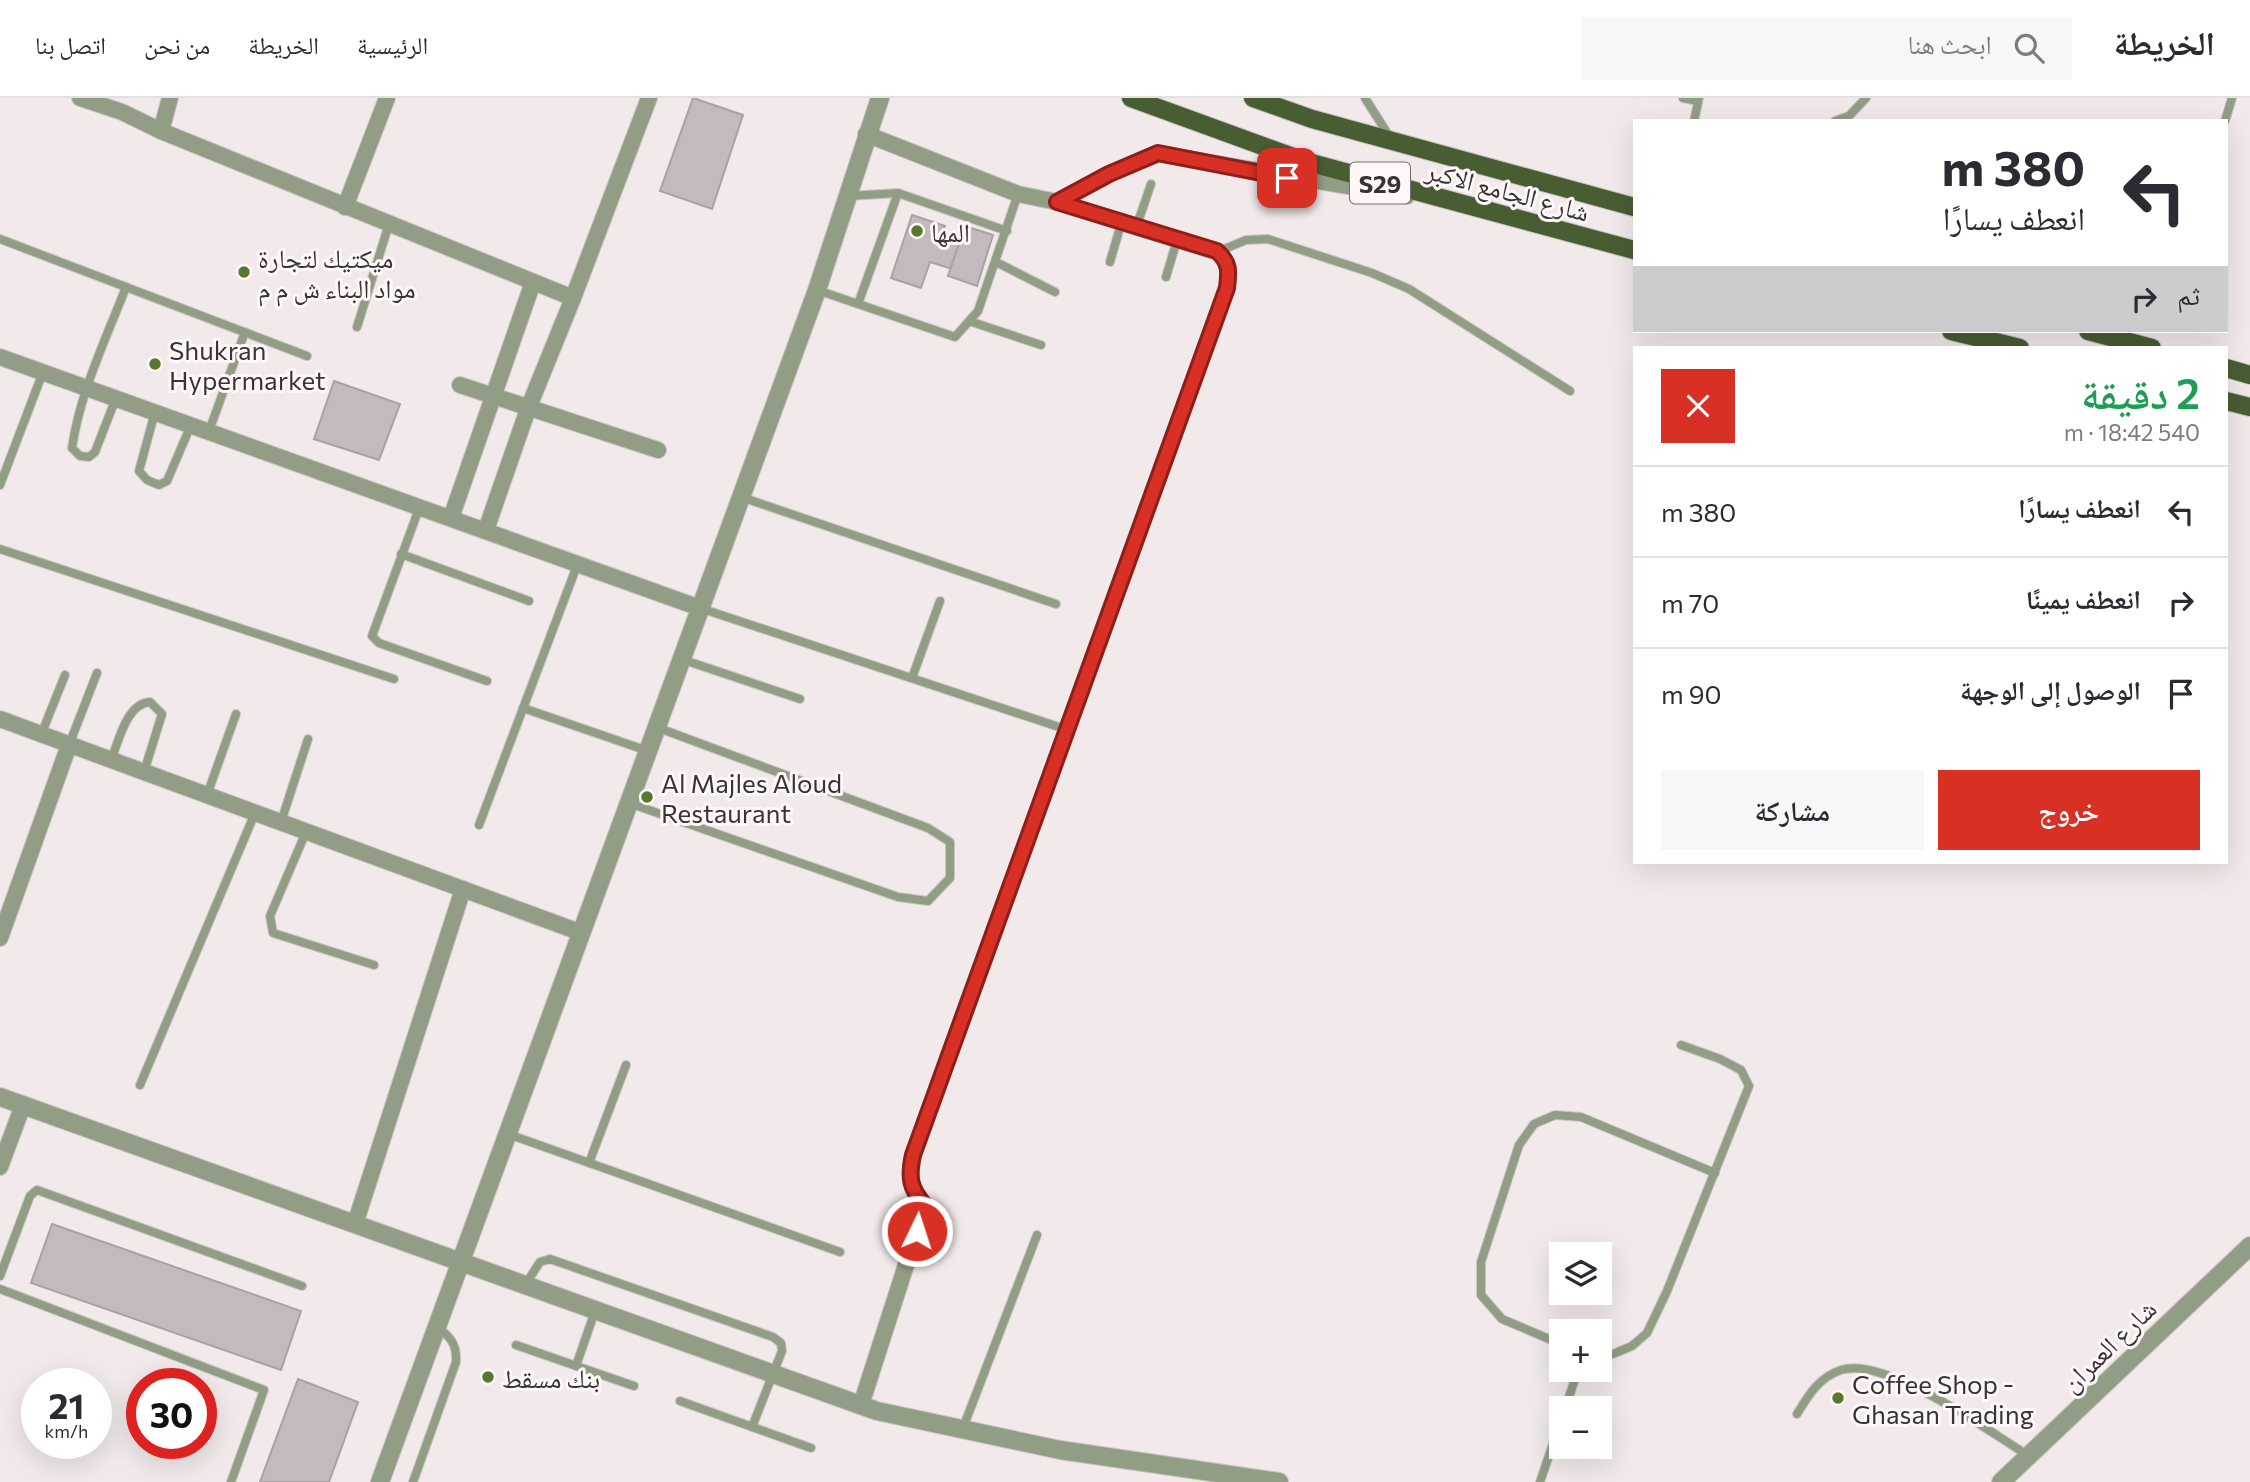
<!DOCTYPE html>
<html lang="ar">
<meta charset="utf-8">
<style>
:root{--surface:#fff;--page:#f7f7f7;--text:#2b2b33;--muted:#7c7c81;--line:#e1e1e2;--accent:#d93025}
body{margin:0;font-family:Commissioner,"Noto Naskh Arabic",sans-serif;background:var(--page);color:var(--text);direction:rtl;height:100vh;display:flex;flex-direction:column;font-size:26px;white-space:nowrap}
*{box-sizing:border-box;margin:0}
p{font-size:23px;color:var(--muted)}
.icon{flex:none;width:38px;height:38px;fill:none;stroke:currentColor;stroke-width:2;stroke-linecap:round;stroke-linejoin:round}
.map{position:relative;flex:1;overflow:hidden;direction:ltr}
.details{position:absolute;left:1633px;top:248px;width:595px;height:518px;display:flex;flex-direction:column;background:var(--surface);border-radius:0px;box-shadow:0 7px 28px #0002;direction:rtl}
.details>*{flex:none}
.banner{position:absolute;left:1633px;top:21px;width:595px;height:214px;border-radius:0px;box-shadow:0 7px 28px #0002;direction:rtl;background:#fff;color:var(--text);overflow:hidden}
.fabs{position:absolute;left:1549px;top:1144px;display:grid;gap:14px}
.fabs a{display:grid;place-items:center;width:63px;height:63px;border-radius:0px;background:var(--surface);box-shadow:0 7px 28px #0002;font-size:35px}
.speed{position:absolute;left:21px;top:1270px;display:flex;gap:14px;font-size:35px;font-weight:700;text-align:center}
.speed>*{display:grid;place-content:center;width:91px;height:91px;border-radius:50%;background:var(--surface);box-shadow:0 7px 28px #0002;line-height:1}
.speed small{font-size:18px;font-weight:400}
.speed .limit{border:10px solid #d22;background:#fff;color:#111}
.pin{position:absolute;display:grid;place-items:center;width:60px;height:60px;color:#fff;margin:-30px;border-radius:14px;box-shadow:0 4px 10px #0006}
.me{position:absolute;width:77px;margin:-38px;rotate:4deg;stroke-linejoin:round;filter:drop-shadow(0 0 5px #0008)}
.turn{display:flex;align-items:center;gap:24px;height:147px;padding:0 28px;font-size:32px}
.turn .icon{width:91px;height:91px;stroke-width:2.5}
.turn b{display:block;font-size:49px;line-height:60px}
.then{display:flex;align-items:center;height:66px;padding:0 28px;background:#0003;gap:14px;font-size:26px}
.round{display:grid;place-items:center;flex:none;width:74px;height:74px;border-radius:0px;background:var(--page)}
.overview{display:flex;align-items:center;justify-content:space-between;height:119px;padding:0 28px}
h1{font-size:42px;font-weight:600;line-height:52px;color:#1e9e55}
.button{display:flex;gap:14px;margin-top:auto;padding:14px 28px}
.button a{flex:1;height:80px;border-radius:0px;background:var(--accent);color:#fff;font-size:28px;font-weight:600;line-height:80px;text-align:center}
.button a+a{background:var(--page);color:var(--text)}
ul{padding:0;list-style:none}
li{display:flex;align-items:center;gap:21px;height:91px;padding:0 28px;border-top:2px solid var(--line)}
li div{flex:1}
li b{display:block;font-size:26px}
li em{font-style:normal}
header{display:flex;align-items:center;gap:42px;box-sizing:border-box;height:98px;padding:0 35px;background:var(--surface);border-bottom:2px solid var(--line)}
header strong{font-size:33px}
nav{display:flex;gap:38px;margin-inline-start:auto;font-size:24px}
.search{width:490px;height:63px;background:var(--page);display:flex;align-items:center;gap:18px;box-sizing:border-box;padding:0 24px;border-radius:0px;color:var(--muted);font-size:26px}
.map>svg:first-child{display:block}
.building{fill:#c2babc;stroke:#a9a1a2;stroke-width:2}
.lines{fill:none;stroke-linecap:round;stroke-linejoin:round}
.service-casing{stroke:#ccc5c6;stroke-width:10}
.minor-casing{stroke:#ccc5c6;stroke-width:18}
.tertiary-casing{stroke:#ccc5c6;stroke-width:20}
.primary-casing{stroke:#ccc5c6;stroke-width:20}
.service{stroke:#929d86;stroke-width:8}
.minor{stroke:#929d86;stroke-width:16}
.tertiary{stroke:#929d86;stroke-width:18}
.primary{stroke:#495d33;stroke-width:18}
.route-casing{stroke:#8d1f18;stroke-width:18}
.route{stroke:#d93025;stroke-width:12}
.poi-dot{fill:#58782f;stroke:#fef6f7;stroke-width:2.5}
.labels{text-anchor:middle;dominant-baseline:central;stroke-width:6;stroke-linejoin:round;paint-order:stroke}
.shield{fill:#fef6f7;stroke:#736e6e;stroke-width:2}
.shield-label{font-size:24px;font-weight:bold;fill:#373434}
.street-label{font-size:26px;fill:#373434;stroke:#fef6f7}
.poi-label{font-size:26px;fill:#373434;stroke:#fef6f7;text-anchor:start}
</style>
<header>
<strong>الخريطة</strong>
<div class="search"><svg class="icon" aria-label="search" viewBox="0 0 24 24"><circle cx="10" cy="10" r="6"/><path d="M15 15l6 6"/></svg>ابحث هنا</div>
<nav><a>الرئيسية</a><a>الخريطة</a><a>من نحن</a><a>اتصل بنا</a></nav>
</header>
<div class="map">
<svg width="2250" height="1384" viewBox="0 0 2250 1384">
<rect width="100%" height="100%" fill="#f1e9ea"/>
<g class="building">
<path d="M693,0L743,17L712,111L660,93Z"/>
<path d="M912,117L945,128L943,134L972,144L962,174L930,164L921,190L891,180Z"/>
<path d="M965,128L993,137L977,188L948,178Z"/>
<path d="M334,283L400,306L379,362L314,341Z"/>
<path d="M52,1126L301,1213L281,1272L31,1185Z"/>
<path d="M298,1281L358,1304L329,1384H260Z"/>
</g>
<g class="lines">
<g class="service-casing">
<g id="service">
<path d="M1365,0L1391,41"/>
<path d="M1683,0L1698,3"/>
<path d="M1694,23L1699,0"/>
<path d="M1835,23L1849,18L1866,0"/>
<path d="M2225,23L2232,0"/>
<path d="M849,98L898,95"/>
<path d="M1136,130L1151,86"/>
<path d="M0,141L307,258"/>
<path d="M1217,154L1246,142L1268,141L1372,175L1409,191L1570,293"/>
<path d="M996,164L1055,194"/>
<path d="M1110,164L1121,126"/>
<path d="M1166,179L1177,142"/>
<path d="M817,192L955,239L978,213L1018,96"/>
<path d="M858,206L898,95L1007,133"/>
<path d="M969,223L1041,247"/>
<path d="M357,229L389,126"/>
<path d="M116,300L95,354L89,359L80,358L72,350C80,294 106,241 126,189"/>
<path d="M155,314L139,373L147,382L159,387L167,383L191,327"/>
<path d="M209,333L245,234"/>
<path d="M0,387L43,274"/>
<path d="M741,399L1056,506"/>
<path d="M420,408L372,538L379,545L487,583"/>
<path d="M0,451L394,581"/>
<path d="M401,456L529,503"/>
<path d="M700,510L1068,632"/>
<path d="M681,561L800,601"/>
<path d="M912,580L940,503"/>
<path d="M523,610L648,653"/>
<path d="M41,637L65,577"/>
<path d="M69,647L97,575"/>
<path d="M111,662C119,643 126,606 150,604L162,616L144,674"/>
<path d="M207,697L236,616"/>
<path d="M629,705L898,799L928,803L950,780V744L928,730L656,629"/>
<path d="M281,724L308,641"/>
<path d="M479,727L578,465"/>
<path d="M306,734L270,818L273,835L374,867"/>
<path d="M140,987L255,715"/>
<path d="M508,1036L840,1154"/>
<path d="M589,1065L626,967"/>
<path d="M0,1178L30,1098L37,1092L302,1188"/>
<path d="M525,1187L540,1164L550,1161L773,1239L781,1245L782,1253L752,1329"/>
<path d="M0,1191L264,1292L231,1384"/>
<path d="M1561,1246L1502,1221L1481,1197V1164L1519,1047L1534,1026L1555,1017L1581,1019L1715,1075"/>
<path d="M516,1247L634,1288"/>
<path d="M1600,1256H1613L1632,1248L1647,1235L1667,1193L1749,988L1741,972L1720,961L1681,947"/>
<path d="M576,1268L595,1213"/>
<path d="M680,1303L811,1350"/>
<path d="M1565,1311L1578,1272"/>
<path d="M1797,1316C1808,1298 1819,1279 1841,1272C1886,1258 1990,1334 2029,1358"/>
<path d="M963,1330L1037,1137"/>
<path d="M413,1384L456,1264C457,1246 451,1240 437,1228"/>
<path d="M1540,1384L1561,1322"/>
</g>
</g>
<g class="minor-casing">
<g id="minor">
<path d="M80,0L122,14L161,33L170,0"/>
<path d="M161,33L573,200L528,311L486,432"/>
<path d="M1057,104L1109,76L1158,56L1407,98"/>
<path d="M345,109L387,0"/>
<path d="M573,200L649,0"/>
<path d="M0,259L700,510"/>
<path d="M460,287L658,352"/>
<path d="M451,420L533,184"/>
<path d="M0,621L582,835"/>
<path d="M0,840L69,647"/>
<path d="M0,1069L23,1007"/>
<path d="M355,1126L463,791"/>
<path d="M861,1307L925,1108C910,1090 908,1080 913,1057L1227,189C1229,173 1230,165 1217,154L1057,104L1018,96L866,36"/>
</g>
</g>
<g class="tertiary-casing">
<g id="tertiary">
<path d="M0,999L877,1313L1060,1352L1279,1384"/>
<path d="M380,1384L817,192L880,0"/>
<path d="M2001,1384L2250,1148"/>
</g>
</g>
<g class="primary-casing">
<g id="primary">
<path d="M1131,0L1304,63L1634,152"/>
<path d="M1253,0L1312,21L1634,109"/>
<path d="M1951,233L2020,250"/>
<path d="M2088,233L2152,250"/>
<path d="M2226,270L2250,277"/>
<path d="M2226,303L2250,309"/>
</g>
</g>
<use href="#service" class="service"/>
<use href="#minor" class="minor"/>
<use href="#tertiary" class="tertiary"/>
<use href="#primary" class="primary"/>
</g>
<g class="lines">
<g class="route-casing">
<path id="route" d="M917,1133L925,1108C910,1090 908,1080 913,1057L1227,190C1229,173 1230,165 1217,153L1057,104L1109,76L1158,55L1287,80"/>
</g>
<use href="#route" class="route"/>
</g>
<g class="poi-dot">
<circle cx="917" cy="133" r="7"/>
<circle cx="244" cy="174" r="7"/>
<circle cx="155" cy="266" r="7"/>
<circle cx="647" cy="699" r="7"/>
<circle cx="488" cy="1279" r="7"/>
<circle cx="1838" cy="1300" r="7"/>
</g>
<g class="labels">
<rect class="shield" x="1350" y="64.5" width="60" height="41" rx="5"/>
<g class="shield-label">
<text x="1380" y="85">S29</text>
</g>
<g class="street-label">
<text transform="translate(1508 92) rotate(15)">شارع الجامع الاكبر</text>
<text transform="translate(2108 1247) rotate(-44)">شارع العمران</text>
</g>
<g class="poi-label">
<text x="931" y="133">المه‍ا</text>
<text x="258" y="159">ميكتيك لتجارة<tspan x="258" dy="30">مواد البناء ش م م</tspan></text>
<text x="169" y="251">Shukran<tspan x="169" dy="30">Hypermarket</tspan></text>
<text x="661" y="684">Al Majles Aloud<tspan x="661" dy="30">Restaurant</tspan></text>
<text x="502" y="1279">بنك مسقط</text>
<text x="1852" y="1285">Coffee Shop -<tspan x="1852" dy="30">Ghasan Trading</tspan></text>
</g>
</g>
</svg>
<div class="fabs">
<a><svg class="icon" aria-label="layers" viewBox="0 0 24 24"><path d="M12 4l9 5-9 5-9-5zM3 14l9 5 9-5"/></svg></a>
<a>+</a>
<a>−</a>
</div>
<div class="speed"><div>21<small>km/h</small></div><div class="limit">30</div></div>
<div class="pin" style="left:1287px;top:80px;background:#d93025"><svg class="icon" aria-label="arrive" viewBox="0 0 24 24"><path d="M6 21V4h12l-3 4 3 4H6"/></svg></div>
<svg class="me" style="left:917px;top:1133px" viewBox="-20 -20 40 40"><circle r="17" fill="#d93025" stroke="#fff" stroke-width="3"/><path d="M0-11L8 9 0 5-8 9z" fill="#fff"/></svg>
<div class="banner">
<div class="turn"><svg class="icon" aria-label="left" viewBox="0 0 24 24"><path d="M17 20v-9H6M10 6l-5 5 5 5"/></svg><div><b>380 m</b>انعطف يسارًا</div></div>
<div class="then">ثم<svg class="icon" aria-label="right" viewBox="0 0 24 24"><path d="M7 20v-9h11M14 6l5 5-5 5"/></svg></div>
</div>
<section class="details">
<div class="overview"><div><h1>2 دقيقة</h1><p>540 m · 18:42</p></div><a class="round" style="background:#d93025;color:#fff"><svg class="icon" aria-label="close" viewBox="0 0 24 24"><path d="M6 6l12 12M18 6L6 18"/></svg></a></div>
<ul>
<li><svg class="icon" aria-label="left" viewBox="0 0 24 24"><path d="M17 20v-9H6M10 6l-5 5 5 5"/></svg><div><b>انعطف يسارًا</b></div><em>380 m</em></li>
<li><svg class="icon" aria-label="right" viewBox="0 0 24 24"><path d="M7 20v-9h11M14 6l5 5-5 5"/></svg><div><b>انعطف يمينًا</b></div><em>70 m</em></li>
<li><svg class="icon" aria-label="arrive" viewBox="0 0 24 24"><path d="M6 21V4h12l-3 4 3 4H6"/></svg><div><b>الوصول إلى الوجهة</b></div><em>90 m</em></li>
</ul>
<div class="button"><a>خروج</a><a>مشاركة</a></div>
</section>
</div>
